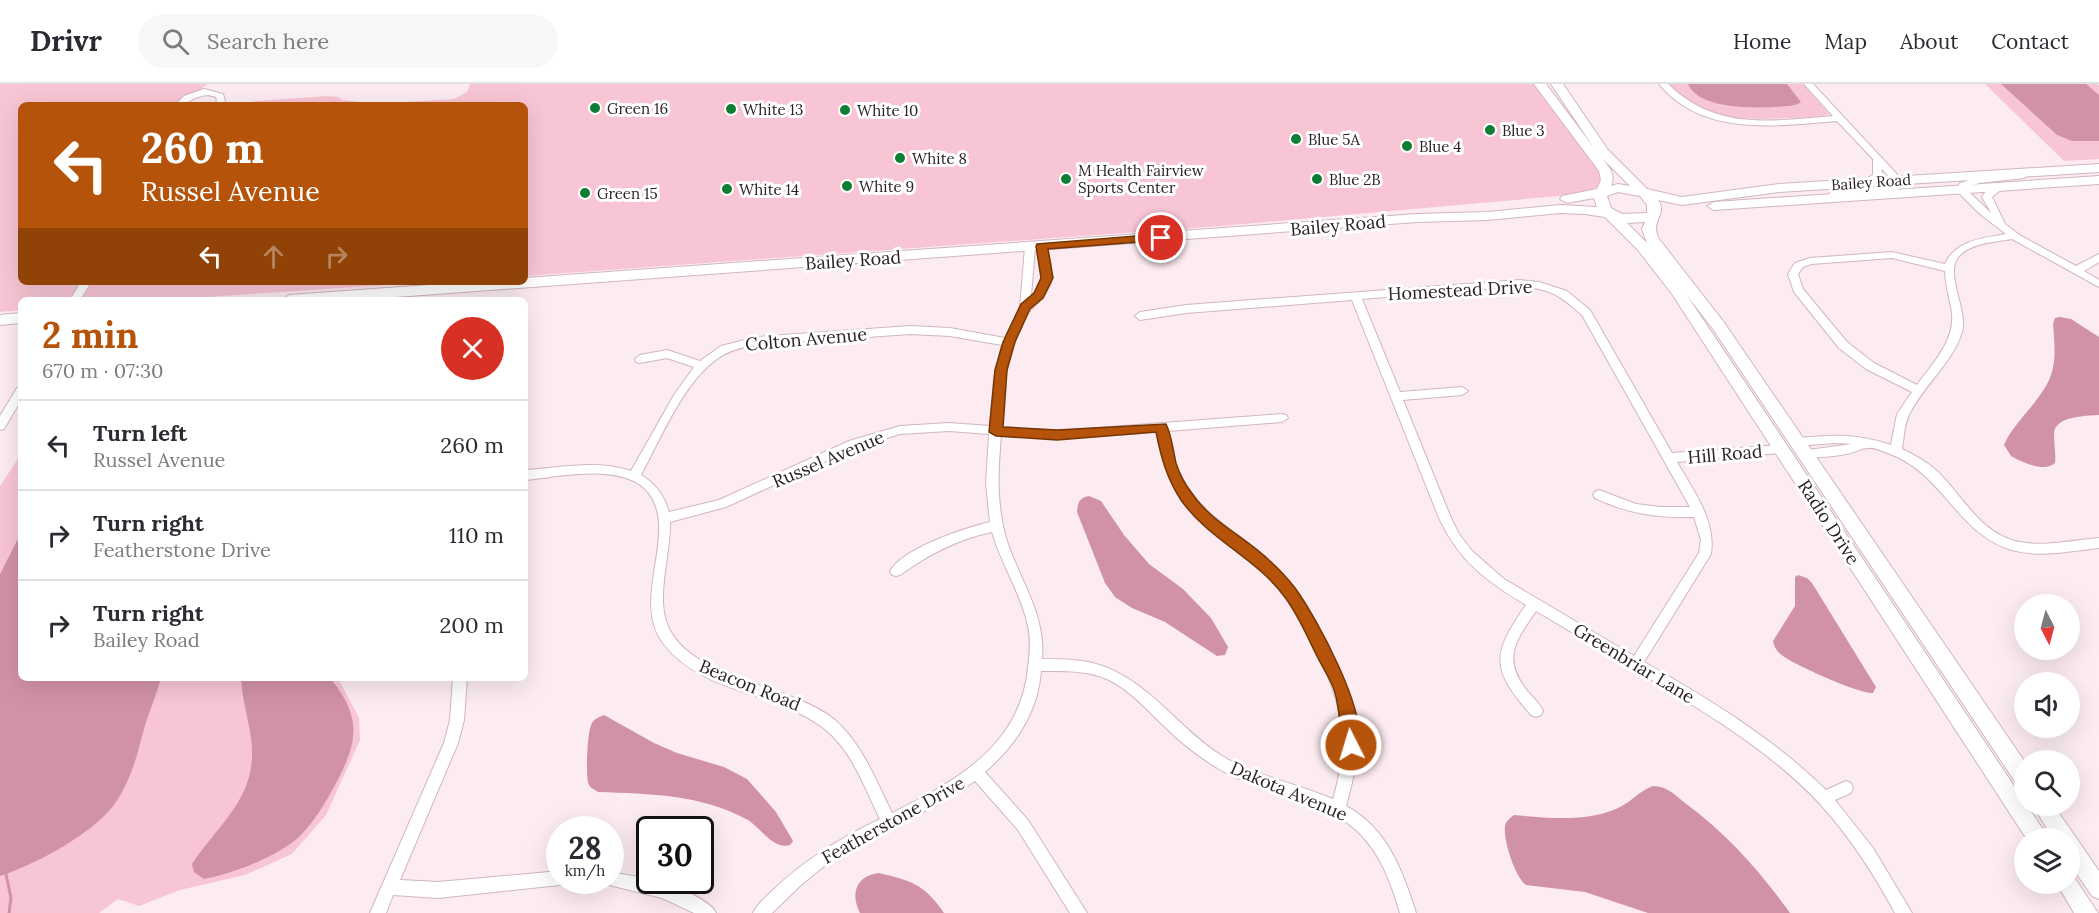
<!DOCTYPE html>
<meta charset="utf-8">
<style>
:root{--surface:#fff;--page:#f7f7f7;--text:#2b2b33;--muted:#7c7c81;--line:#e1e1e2;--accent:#b45309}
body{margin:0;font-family:Lora,serif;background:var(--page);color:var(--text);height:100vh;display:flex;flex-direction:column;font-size:22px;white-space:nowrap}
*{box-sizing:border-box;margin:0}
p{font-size:20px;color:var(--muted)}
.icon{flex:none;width:33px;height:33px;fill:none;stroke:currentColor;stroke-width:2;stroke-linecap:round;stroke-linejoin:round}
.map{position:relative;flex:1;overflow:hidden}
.side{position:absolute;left:18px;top:213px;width:510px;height:384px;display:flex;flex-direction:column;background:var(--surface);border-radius:9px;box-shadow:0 6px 24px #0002}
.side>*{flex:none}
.top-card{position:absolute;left:18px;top:18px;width:510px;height:183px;border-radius:9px;box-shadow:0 6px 24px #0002;background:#b45309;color:#fff;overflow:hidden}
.needle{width:39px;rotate:174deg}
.buttons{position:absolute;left:2014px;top:510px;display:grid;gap:12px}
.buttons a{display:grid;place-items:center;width:66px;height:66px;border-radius:50%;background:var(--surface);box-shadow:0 6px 24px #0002;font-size:30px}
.speed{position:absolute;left:546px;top:732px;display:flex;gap:12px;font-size:30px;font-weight:700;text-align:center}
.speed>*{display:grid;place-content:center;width:78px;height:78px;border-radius:50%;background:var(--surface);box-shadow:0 6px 24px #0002;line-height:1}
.speed small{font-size:15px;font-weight:400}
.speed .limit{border:3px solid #111;border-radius:9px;background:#fff;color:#111}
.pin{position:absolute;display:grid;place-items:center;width:51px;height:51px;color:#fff;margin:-26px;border:3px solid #fff;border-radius:50%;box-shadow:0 2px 6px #0007}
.me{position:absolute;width:66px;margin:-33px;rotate:355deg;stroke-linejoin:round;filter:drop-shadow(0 0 4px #0008)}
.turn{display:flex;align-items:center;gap:21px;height:126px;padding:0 24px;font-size:27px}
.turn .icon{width:78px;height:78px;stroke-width:2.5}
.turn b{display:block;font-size:42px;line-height:51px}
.lanes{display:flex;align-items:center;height:57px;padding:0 24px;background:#0003;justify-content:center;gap:30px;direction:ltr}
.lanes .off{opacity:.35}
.round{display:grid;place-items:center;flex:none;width:63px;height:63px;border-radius:32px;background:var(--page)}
.overview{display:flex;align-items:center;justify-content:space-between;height:102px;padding:0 24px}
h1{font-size:36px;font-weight:700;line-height:45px;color:var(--accent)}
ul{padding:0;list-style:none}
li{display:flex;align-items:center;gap:18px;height:90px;padding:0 24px;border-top:2px solid var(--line)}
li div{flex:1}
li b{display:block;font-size:22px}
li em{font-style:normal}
header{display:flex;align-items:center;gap:36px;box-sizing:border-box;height:84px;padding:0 30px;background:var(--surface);border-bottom:2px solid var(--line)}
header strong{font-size:28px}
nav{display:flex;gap:33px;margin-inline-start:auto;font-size:21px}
.search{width:420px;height:54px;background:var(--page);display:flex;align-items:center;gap:15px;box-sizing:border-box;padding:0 21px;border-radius:33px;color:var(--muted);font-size:22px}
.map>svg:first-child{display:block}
.green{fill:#f8c5d4}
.water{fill:#d292a6}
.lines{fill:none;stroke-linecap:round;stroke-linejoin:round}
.stream{stroke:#d292a6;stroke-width:3}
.minor-casing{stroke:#d1b6be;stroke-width:2}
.major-casing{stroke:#d1b6be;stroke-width:2}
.minor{fill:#fff;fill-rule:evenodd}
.major{fill:#fff;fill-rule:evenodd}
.route{fill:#b45309;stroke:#753606;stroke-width:1.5}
.poi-dot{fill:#0e7e35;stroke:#fff;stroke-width:2}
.labels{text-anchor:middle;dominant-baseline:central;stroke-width:6;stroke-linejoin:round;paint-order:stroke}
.far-poi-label{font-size:15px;fill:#2d2326;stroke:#fff;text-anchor:start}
.far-street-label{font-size:15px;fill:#2d2326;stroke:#fff}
.street-label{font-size:18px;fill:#2d2326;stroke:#fff}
</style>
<header>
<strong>Drivr</strong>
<div class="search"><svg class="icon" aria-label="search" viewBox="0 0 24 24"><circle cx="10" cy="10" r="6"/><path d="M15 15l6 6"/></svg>Search here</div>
<nav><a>Home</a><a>Map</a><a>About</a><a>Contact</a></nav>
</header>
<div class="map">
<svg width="2099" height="829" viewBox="0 0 2099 829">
<rect width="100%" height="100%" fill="#fcebf0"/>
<g class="green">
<path d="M0,0H208L179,21H21V198H431L162,216H21V226L0,228Z"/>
<path d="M470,0H1540L1603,83L1606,99L1581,110L1221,142L525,192V21H233L257,17L327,12L339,13L342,16L376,20L454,15L467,8Z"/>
<path d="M1669,0H1803L1829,30C1819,34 1805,33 1793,34C1750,36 1698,38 1669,0Z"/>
<path d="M1985,0H2097L2099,2V75L2064,77Z"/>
<path d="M21,370V594H337L340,598L359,634L360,656L326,731L292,770L245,791L180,806L139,822L118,815L99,829H0V402Z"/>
</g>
<g class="water">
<path d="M1688,0H1787L1801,18C1794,23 1783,22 1774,23C1750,24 1699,25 1688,0Z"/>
<path d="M2001,0H2086L2099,11V57H2072L2057,51Z"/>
<path d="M2060,233L2071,235L2099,253V331C2086,332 2054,332 2054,350C2054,360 2056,370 2055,379C2044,389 2022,378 2011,372L2004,361C2009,349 2018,339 2025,330C2055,295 2057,285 2053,240L2055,234Z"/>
<path d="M1089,412L1101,417L1124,451L1149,480L1183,505L1211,534L1228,563L1225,571L1217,572L1165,538L1132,524L1115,513L1105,499L1077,428C1078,418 1079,414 1089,412Z"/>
<path d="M21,449V594H161C157,609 151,623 146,638C138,666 134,689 118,715C99,747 35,781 0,792V490Z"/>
<path d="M1798,491L1807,494L1812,499L1876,603L1873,609C1859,610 1795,581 1783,572C1777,568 1774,563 1773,557L1795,522V493Z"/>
<path d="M241,594H330C364,635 357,660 334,703C324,721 314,738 300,752C279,772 232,790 204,795L194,788L192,780C221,737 259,712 251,654C248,633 242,615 241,594Z"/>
<path d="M604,631L654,659L677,669L724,683L747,695L776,728L793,757L790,761C773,766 761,744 748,736C701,710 650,710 598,708C594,705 589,704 588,698C586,688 587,647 592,639C595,634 600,633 604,631Z"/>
<path d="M1653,702C1667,702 1675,711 1685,719C1727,750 1760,787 1790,829H1648L1585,808L1526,801C1515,793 1503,756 1505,742C1506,737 1510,734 1514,731C1548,734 1591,739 1622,722C1633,716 1641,706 1653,702Z"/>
<path d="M879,789C912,797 924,800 944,829H860C850,809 856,792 879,789Z"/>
</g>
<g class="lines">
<path class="stream" d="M6,790L11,814L9,829"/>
<g class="minor-casing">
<g id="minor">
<path d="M1659,0H1668C1716,47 1771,37 1833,32L1804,0H1813L1906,100L1897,106L1828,114V110L1831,109L1895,100L1882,85L1881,94L1870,100H1864V96L1873,91V75L1837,37C1775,42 1703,53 1659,0Z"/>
<path d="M204,5L223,10L225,17L223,21H214L217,17L216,13C199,6 190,21 175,21L184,12Z"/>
<path d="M2021,89L2026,92L2024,94L1979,99L1967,103L1966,105L1991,129L1982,113C1986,106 1993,99 2002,101V105L1992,113L2005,140L2021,152L2076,182L2099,170V178L2084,187L2099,196V203L2012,155C1996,158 1967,159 1957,175C1946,193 1968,226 1962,248C1953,278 1924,301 1910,329C1904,339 1904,354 1902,365C1915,371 1927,378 1937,387C1964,413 1981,451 2020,458C2046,463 2073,456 2099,454V464C2070,467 2040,474 2012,466C1957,450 1945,391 1890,370C1884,368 1875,363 1868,364C1861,364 1854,369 1846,370C1833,373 1819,373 1805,374L1799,370L1801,367L1852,360L1835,359L1797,362L1791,358L1797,354C1834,351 1855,349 1891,361L1897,330L1912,308L1866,285L1839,264L1794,208L1788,190L1795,179L1810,174L1892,168L1945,180C1956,156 1983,154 2006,150L1980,130L1956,106L1960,99L1978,93ZM1892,174L1945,187C1945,201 1950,215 1952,229C1955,257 1932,280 1917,301L1874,279L1847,258L1803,205L1798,190L1803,183L1811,180Z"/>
<path d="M1041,159L1046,162L1051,181V199L1044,212L1025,232L1011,265L1005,295L1001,343L1057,347L1282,330L1286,331L1288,334L1282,338L1168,347C1170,359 1172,371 1176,382C1193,429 1241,449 1274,481C1309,515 1356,606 1357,655C1358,678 1352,700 1346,722C1387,744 1403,787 1416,829H1400C1391,798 1380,768 1356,746C1318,712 1262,710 1219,685C1199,673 1181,659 1165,643C1147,626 1131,607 1109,596C1088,586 1064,587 1041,587C1038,628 1016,661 985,688L1028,736L1087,829H1070L1018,746L975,697L942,718L829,778L801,801L772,829H753C757,820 765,814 771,808C804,776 839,755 880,735C864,703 852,665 822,643C774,607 700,609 663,559C629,514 683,443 645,405C618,379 559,393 525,396V386C560,384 597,375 631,387L674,311L694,283L667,274L640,279L636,278L635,275L640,271L667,266L700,277L721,262L756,253L910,242L950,244L1005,254L1020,224L1025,163L1030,160L1035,163L1031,212C1047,199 1041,179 1036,162ZM910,250L950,252L1002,261L994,295L990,342L949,339L900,342L849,357L719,416L669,428C664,411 656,400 641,391C661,354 683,299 717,275C729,266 742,263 756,261ZM949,347L989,350L986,400L990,438C965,444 903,464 890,487L892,491L896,492L900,491C929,470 958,455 992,448C1001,480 1021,509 1028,542C1031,556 1030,569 1028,583C1021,662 956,697 892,729C876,697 863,661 835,636C791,599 685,596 666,537C657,508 671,468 670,438L726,423L857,363L900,350ZM1157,348C1169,431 1211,436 1264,487C1283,505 1295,528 1307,550C1339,610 1353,648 1333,715C1297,700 1256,692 1222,672C1177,644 1147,593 1093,579C1076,575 1059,575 1042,575C1046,531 1020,497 1007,457C996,422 998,387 1001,351L1057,355Z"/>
<path d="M1520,196L1539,198L1567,207L1590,226L1672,369L1781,361L1785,362L1787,365L1785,368L1781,369L1677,378C1693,406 1716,436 1711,470L1644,578C1709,615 1773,654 1826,706L1846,697L1851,699L1853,704L1851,709L1835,716L1873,764L1912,829H1895C1874,790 1850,753 1820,720C1777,674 1724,640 1670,607C1626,580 1581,554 1536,527C1517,555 1502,573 1525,604C1531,612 1539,618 1543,627L1541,631L1536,633L1531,631C1491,585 1491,571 1526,521C1486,497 1459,477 1439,434L1352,216L1186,229L1140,236L1135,232L1140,228L1186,221ZM1520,202C1552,206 1558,210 1582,231L1690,423H1660L1636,420L1599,406L1595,408L1593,411L1595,414C1628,430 1658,434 1694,433L1701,456L1699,469L1634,572L1504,495L1472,467L1459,450L1451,434L1403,316L1462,311L1468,307L1462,303L1400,308L1362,215Z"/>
<path d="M81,198H91L80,216H70Z"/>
<path d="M21,303V316L4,345L0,346V332L17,304Z"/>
<path d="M453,594H467L464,636L458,659L400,796L438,798L560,787V796H566L565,799L560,801L438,814L393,811L386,829H370L444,659L450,636Z"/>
<path d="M610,788L649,795L650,796C664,796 710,815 716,829H694L662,814L605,800L603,796H610Z"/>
</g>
</g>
<g class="major-casing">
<g id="major">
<path d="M1534,0H1546L1594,64L1551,0H1563L1608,66L1647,105L1682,113L1779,100L2099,80V88L1779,108L1682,121L1658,116C1666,127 1656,134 1656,145C1656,149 1658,152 1659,155L1723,237L2025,678V704L2018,702L1713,245L1686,210L2044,747L2047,754H2026L1672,210L1638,166L1605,133L1585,130L1560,129L1487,136L1417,138L355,216H282L289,211L471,198H525V194L1417,130L1487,128L1560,121L1597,123L1594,114L1567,119L1560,115L1562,112L1597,105L1601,96L1599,87ZM1602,74L1630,102L1618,100L1611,102C1616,90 1609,83 1602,74ZM1618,108L1640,112L1647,121V129L1622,130L1611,124L1607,112ZM1645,138L1642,145L1647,159L1627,139Z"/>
<path d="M2099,92V100L1714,126L1707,122L1714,118Z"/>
<path d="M21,229V239L0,241V231Z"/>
<path d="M2033,722H2054L2099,787V815L2092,812L2070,780V754H2053Z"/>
<path d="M2070,791L2074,793L2098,829H2074L2057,800H2070Z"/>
</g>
</g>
<use href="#minor" class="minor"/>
<use href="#major" class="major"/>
</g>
<path class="route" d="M1161,150L1165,151V156L1048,165L1053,194L1043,214L1030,225L1015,258L1007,286L1003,343L1057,346L1166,340C1172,352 1173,367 1176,379C1179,389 1185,400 1191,408C1211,439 1248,454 1273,480C1281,487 1288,495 1295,504C1315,531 1372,634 1357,667L1351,669L1346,667C1340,654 1340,625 1335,609C1332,597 1324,586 1319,576C1308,555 1299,531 1284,512C1256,474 1208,455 1181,416C1167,395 1161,373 1156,348L1057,356L996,352L989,348L995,286L1003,258L1021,220L1034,209L1041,194L1036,162L1037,160Z"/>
<g class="poi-dot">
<circle cx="595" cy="24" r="6"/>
<circle cx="731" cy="25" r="6"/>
<circle cx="845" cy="26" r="6"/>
<circle cx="1490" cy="46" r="6"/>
<circle cx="1296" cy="55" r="6"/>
<circle cx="1407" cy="62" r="6"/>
<circle cx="900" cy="74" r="6"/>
<circle cx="1066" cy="95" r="6"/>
<circle cx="1317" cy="95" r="6"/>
<circle cx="847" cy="102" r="6"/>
<circle cx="727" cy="105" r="6"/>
<circle cx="585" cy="109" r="6"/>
</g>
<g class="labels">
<g class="far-poi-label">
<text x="607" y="24">Green 16</text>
<text x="743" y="25">White 13</text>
<text x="857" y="26">White 10</text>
<text x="1502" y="46">Blue 3</text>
<text x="1308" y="55">Blue 5A</text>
<text x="1419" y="62">Blue 4</text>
<text x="912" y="74">White 8</text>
<text x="1078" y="86">M Health Fairview<tspan x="1078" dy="17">Sports Center</tspan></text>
<text x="1329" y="95">Blue 2B</text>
<text x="859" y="102">White 9</text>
<text x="739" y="105">White 14</text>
<text x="597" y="109">Green 15</text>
</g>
<g class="far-street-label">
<text transform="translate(1871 98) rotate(-4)">Bailey Road</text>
</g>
<g class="street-label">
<text transform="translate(1338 141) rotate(-5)">Bailey Road</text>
<text transform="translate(853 176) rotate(-4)">Bailey Road</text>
<text transform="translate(1460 206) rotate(-3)">Homestead Drive</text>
<text transform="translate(806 255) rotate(-5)">Colton Avenue</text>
<text transform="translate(1725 370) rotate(-5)">Hill Road</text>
<text transform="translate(828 375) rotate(-23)">Russel Avenue</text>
<text transform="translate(1829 438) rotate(57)">Radio Drive</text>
<text transform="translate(1634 579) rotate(31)">Greenbriar Lane</text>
<text transform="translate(750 601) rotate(22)">Beacon Road</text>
<text transform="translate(1289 707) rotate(23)">Dakota Avenue</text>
<text transform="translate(893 736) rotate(-29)">Featherstone Drive</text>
</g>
</g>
</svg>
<div class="buttons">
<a><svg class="needle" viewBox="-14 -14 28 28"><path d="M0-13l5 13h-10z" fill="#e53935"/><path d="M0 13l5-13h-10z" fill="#7c7c81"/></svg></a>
<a><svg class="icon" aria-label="sound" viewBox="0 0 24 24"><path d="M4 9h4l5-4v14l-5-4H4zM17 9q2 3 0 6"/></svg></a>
<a><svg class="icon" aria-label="search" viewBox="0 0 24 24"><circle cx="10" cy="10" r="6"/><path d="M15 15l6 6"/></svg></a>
<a><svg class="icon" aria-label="layers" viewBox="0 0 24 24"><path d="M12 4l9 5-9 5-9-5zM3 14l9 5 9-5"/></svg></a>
</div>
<div class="speed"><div>28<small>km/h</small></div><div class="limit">30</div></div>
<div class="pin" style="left:1161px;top:154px;background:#d93025"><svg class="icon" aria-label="arrive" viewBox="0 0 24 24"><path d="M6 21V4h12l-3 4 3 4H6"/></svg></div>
<svg class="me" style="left:1351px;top:661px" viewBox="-20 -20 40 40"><circle r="17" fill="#b45309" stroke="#fff" stroke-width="3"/><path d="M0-11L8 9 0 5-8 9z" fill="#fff"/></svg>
<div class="top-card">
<div class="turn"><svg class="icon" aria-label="left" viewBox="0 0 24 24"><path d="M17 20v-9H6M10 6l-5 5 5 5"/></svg><div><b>260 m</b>Russel Avenue</div></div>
<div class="lanes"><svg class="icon" aria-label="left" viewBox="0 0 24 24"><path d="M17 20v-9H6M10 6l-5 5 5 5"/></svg><svg class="icon off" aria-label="ahead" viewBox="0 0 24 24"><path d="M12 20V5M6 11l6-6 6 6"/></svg><svg class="icon off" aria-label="right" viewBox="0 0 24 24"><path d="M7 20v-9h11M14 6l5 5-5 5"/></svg></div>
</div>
<section class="side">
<div class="overview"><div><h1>2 min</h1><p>670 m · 07:30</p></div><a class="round" style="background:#d93025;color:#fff"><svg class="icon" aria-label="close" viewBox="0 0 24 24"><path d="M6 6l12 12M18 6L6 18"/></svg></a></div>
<ul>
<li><svg class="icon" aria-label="left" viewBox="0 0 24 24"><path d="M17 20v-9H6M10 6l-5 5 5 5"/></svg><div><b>Turn left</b><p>Russel Avenue</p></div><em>260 m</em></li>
<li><svg class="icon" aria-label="right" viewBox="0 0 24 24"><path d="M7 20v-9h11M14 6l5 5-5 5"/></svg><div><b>Turn right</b><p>Featherstone Drive</p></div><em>110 m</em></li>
<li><svg class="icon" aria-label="right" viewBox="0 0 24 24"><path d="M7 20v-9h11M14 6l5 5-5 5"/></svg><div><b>Turn right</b><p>Bailey Road</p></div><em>200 m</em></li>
</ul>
</section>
</div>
